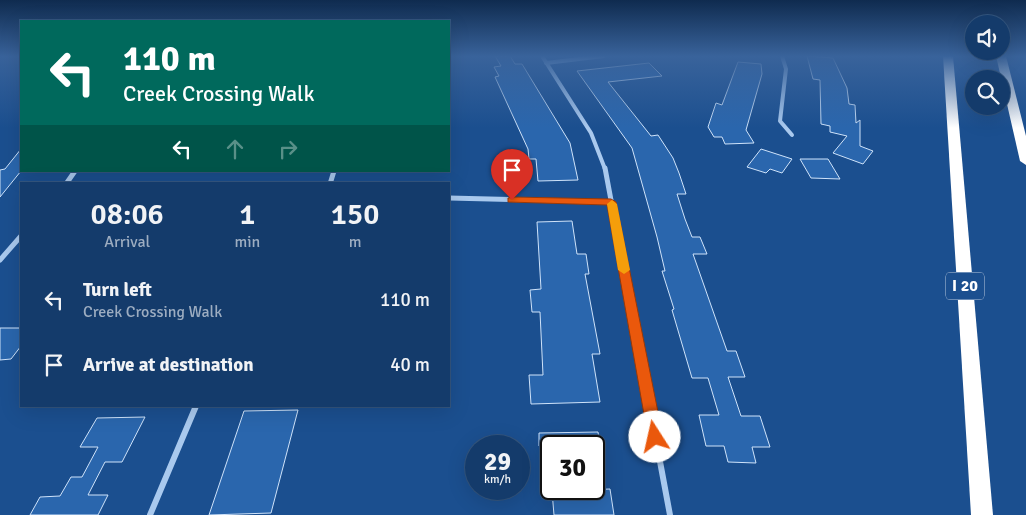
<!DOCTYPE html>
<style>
:root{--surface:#143b6b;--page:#214673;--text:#f1f3f6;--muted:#9dadc1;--line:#33557e}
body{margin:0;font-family:Signika,sans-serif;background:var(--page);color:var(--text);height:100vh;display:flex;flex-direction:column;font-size:19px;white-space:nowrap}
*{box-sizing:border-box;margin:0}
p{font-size:16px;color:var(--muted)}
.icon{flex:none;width:28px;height:28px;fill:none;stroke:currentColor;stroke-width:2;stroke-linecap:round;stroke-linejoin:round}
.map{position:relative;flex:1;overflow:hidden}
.side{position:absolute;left:20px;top:182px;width:430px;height:225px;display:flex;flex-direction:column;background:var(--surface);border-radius:0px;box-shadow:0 5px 20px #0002,0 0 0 1px var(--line)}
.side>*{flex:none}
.guide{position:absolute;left:20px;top:20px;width:430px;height:152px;border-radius:0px;box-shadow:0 5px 20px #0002,0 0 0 1px var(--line);background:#00695c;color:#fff;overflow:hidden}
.fabs{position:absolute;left:965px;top:15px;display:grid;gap:10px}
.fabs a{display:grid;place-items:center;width:45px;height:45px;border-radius:50%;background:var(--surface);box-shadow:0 5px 20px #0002,0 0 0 1px var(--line);font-size:25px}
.speed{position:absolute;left:465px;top:435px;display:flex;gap:10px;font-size:25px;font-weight:700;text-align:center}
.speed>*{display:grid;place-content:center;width:65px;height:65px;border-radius:50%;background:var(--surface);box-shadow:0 5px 20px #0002,0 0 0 1px var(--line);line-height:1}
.speed small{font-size:12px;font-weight:400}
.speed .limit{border:2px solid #111;border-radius:8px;background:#fff;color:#111}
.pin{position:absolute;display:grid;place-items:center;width:42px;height:42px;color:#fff;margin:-51px -21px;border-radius:50% 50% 50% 0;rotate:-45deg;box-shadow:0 0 5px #0007}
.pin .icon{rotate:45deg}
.me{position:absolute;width:55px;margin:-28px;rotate:350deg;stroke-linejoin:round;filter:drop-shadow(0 0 4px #0008)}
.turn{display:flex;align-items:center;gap:18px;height:105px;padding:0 20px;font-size:22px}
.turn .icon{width:65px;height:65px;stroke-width:2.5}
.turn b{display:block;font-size:35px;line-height:42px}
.lanes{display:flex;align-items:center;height:48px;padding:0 20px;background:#0003;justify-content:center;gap:25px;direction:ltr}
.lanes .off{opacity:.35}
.eta{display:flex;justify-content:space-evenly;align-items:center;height:85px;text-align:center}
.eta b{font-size:30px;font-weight:600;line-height:35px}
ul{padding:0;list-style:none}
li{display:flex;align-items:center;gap:15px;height:65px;padding:0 20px}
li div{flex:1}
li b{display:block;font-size:19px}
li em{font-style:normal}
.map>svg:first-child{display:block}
.building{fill:#2a66ad;stroke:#cfe3fa}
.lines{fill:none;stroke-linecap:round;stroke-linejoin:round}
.street-far2{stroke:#a9c9ee;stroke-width:4}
.street-far1{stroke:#a9c9ee;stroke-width:5}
.street{stroke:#a9c9ee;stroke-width:6}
.highway{fill:#fff;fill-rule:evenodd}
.route{fill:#ea580c;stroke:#983908}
.slow{fill:#f59e0b}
.labels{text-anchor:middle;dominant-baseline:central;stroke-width:5;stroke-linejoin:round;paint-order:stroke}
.shield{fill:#1b4f8f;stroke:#bbcadd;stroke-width:1}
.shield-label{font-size:16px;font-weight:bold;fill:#fff}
</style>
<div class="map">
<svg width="1026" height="515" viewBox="0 0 1026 515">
<rect width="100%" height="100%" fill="#1b4f8f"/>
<g class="building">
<path d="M495,56H510L515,64H522L570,143L578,180L538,181L536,159H529L528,149L495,77L499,76L494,67L501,66Z"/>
<path d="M807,56L833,58L847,88L849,104L855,105L856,123L860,120V146L873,151L863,164L833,153L847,136L830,132V126L821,124L820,80L813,79Z"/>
<path d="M738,62L761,64L762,74L746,130L754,143L725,144L722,137H714L708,127L716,103L722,105Z"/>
<path d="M649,63L662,76L608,82L651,136L658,135L673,158L679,173L686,194H677L685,219L692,237H700L707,254H693L727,351H736L745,377H728L741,416H760L770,447H752L756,463L728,462L724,446H706L699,415H719L708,378H692L672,310L674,309L662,271H665L657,237L632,148L577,71Z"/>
<path d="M21,149V171L0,197V170L5,169Z"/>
<path d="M761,149L792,159L782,173L770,169L766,173L747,167Z"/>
<path d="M800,159H828L840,179L811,178Z"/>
<path d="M572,221L577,254H586L589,274H585L600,354H592L600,402L531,404L529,375H543L540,312H532L530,290L541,289L537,222Z"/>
<path d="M0,328H21V346L11,359L0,360Z"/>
<path d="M298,410L271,513L209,515L244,411Z"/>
<path d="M145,417L122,462H105L88,495H108L98,515H30L40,497L60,496L71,477H82L98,447H80L97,418Z"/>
<path d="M598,432L600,446H539V433Z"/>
<path d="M610,489L614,515H554L552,491Z"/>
</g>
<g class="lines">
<g class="street-far2">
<path d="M542,56L591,133L605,169"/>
<path d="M782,56L786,69L780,121L792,135"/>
<path d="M546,63L604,56"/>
</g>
<g class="street-far1">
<path d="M605,168L633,318"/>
<path d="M66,184L75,171"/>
<path d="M330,184L334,171"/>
<path d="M449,198L611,202"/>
<path d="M0,260L21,236"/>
</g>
<g class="street">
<path d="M633,317L670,515"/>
<path d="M150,515L196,406"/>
</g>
<g class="highway">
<path d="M943,56H953L993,515H971Z"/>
<path d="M996,56H1006L1026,136V165L1020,161Z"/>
</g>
</g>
<linearGradient id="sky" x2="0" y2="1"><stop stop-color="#0f2b4f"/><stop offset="0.44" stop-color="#39639b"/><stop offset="1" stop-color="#39639b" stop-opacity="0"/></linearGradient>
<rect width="1026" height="128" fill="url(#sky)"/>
<path class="route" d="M512,197L611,199L616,202L663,437L660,442L655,444L650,442L648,437L607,205L508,202V198Z"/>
<path class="slow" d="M612,200L617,204L630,270L624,274L618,270L607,204Z"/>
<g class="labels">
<rect class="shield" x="946" y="272.5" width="38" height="27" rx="4"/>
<g class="shield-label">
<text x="965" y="286">I 20</text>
</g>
</g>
</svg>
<div class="fabs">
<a><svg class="icon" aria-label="sound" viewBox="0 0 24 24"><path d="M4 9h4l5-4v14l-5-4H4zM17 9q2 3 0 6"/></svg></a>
<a><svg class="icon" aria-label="search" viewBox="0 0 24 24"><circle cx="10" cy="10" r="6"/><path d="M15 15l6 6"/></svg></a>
</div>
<div class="speed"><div>29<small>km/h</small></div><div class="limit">30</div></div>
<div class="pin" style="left:512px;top:200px;background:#d93025"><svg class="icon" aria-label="arrive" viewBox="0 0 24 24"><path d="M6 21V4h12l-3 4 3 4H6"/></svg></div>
<svg class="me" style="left:655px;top:437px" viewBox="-20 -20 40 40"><circle r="19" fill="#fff"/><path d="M0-13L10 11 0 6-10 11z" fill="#ea580c"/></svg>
<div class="guide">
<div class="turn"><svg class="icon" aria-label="left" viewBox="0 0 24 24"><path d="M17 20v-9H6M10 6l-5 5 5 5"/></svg><div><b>110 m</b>Creek Crossing Walk</div></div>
<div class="lanes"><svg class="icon" aria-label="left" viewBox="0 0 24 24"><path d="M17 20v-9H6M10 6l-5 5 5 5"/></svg><svg class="icon off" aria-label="ahead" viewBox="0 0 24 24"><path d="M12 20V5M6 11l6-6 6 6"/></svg><svg class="icon off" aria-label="right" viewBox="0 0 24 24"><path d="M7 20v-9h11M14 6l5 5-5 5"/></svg></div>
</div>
<section class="side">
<div class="eta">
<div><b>08:06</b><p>Arrival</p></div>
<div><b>1</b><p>min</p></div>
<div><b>150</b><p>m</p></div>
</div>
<ul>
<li><svg class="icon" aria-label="left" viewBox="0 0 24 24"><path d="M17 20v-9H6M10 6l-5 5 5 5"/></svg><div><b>Turn left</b><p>Creek Crossing Walk</p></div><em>110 m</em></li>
<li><svg class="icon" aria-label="arrive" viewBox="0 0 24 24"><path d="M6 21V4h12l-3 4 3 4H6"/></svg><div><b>Arrive at destination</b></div><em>40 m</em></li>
</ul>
</section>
</div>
